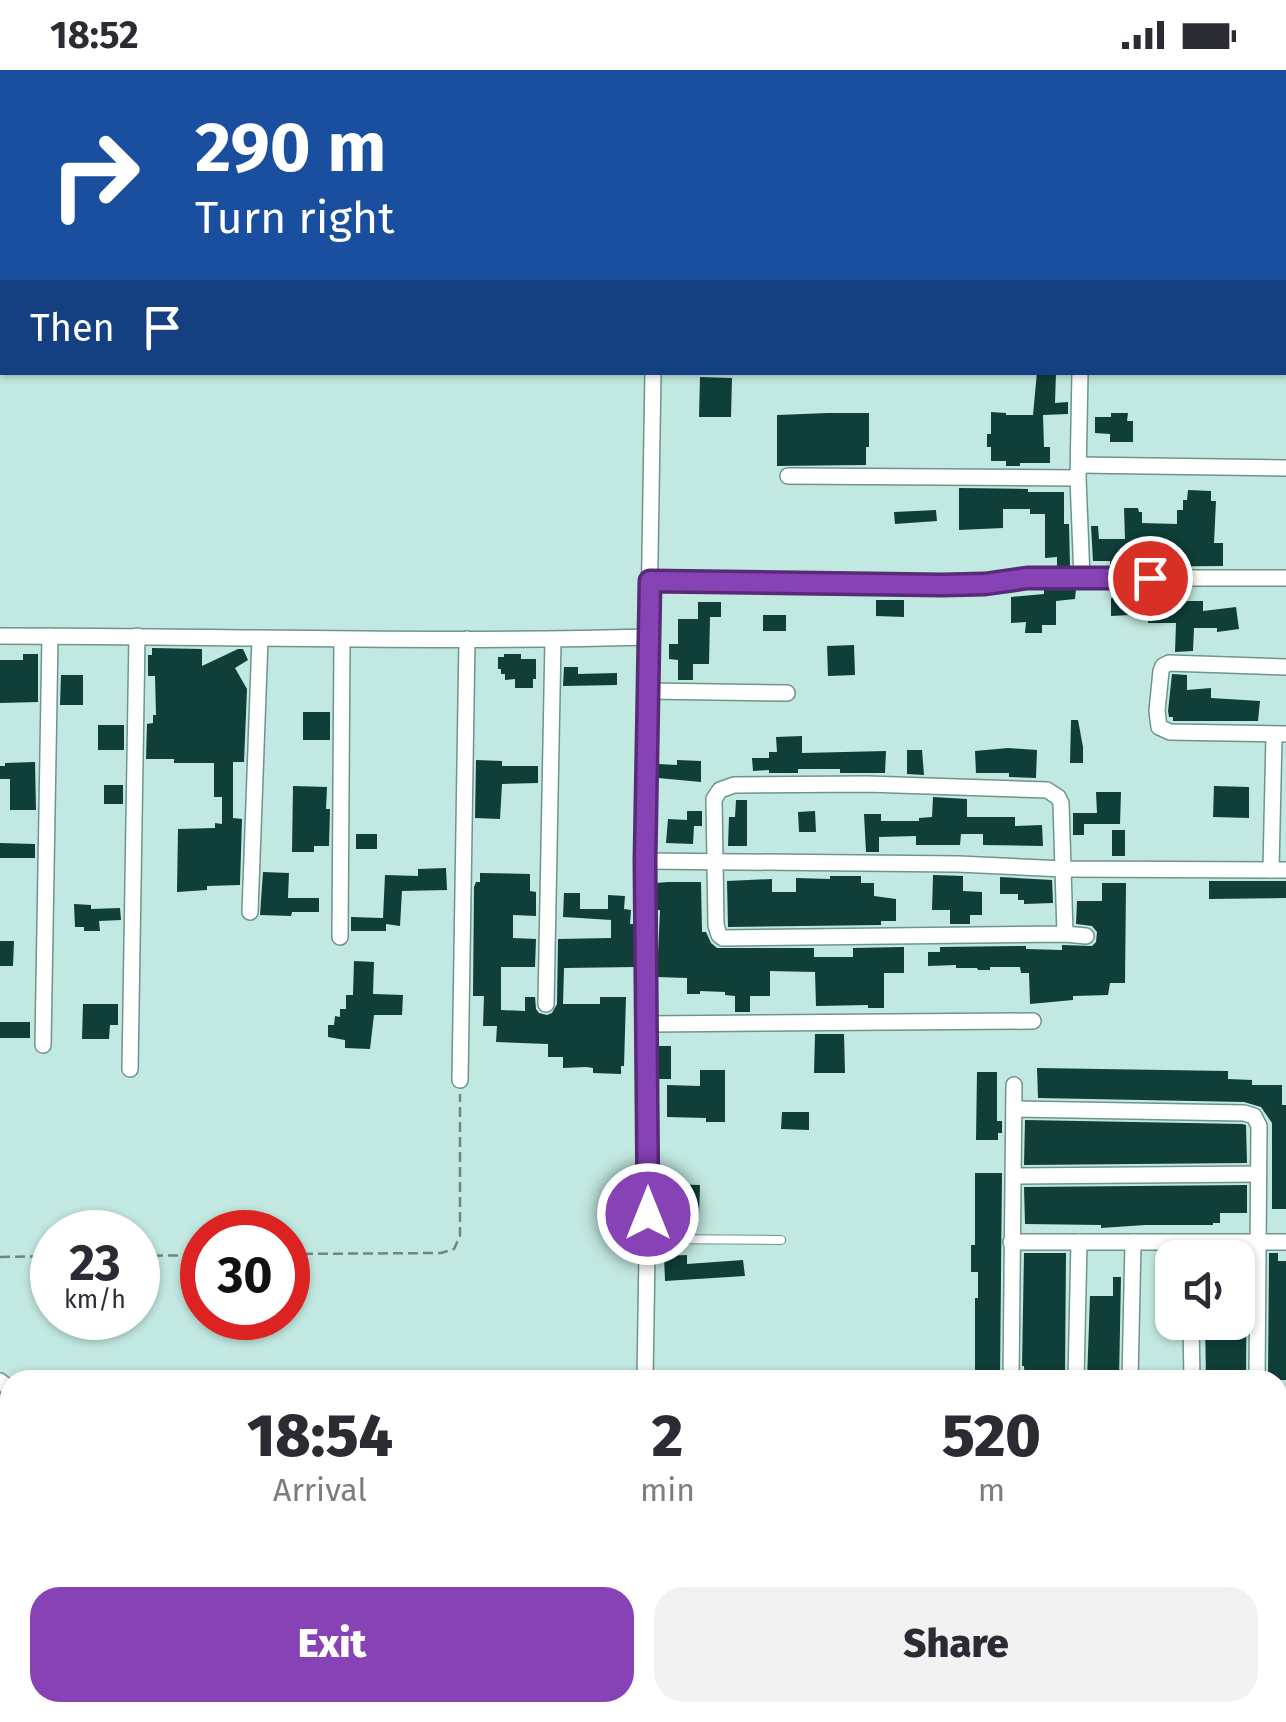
<!DOCTYPE html>
<style>
:root{--surface:#fff;--page:#f2f2f3;--text:#2b2b33;--muted:#7c7c81;--accent:#8742b6}
body{margin:0;font-family:"Fira Sans",sans-serif;background:var(--page);color:var(--text);height:100vh;display:flex;flex-direction:column;font-size:38px;white-space:nowrap}
*{box-sizing:border-box;margin:0}
p{font-size:32px;color:var(--muted)}
.icon{flex:none;width:55px;height:55px;fill:none;stroke:currentColor;stroke-width:2;stroke-linecap:round;stroke-linejoin:round}
.map{position:relative;flex:1;overflow:hidden}
.panel{position:absolute;left:0px;top:1300px;width:1288px;height:352px;display:flex;flex-direction:column;background:var(--surface);border-radius:30px 30px 0 0;box-shadow:0 2px 8px #0004}
.panel>*{flex:none}
.banner{position:absolute;left:0px;top:0px;width:1288px;height:305px;box-shadow:0 2px 8px #0004;background:#1a4fa0;color:#fff;overflow:hidden}
.controls{position:absolute;left:1155px;top:1170px;display:grid;gap:20px}
.controls a{display:grid;place-items:center;width:100px;height:100px;border-radius:20px;background:var(--surface);box-shadow:0 2px 8px #0004;font-size:50px}
.speed{position:absolute;left:30px;top:1140px;display:flex;gap:20px;font-size:50px;font-weight:700;text-align:center}
.speed>*{display:grid;place-content:center;width:130px;height:130px;border-radius:50%;background:var(--surface);box-shadow:0 2px 8px #0004;line-height:1}
.speed small{font-size:25px;font-weight:400}
.speed .limit{border:15px solid #d22;background:#fff;color:#111}
.pin{position:absolute;display:grid;place-items:center;width:85px;height:85px;color:#fff;margin:-42px;border:5px solid #fff;border-radius:50%;box-shadow:0 2px 10px #0007}
.me{position:absolute;width:110px;margin:-55px;rotate:0deg;stroke-linejoin:round;filter:drop-shadow(0 0 8px #0008)}
.turn{display:flex;align-items:center;gap:35px;height:210px;padding:0 30px;font-size:45px}
.turn .icon{width:130px;height:130px;stroke-width:2.5}
.turn b{display:block;font-size:70px;line-height:85px}
.then{display:flex;align-items:center;height:95px;padding:0 30px;background:#0003;gap:20px;font-size:38px}
.eta{display:flex;justify-content:space-evenly;align-items:center;height:170px;text-align:center}
.eta b{font-size:60px;font-weight:800;line-height:70px}
.action{display:flex;gap:20px;margin-top:auto;padding:20px 30px}
.action a{flex:1;height:115px;border-radius:30px;background:var(--accent);color:#fff;font-size:40px;font-weight:800;line-height:115px;text-align:center}
.action a+a{background:var(--page);color:var(--text)}
.status{display:flex;justify-content:space-between;align-items:center;height:70px;padding:0 50px;background:var(--surface);direction:ltr}
.status svg{height:28px;fill:currentColor}
.map>svg:first-child{display:block}
.lines{fill:none;stroke-linecap:round;stroke-linejoin:round}
.stream{stroke:#439a8c;stroke-width:5}
.building{fill:#0f3f38}
.lane-casing{stroke:#6e948d;stroke-width:10}
.street-casing{stroke:#6e948d;stroke-width:18}
.secondary-casing{stroke:#6e948d;stroke-width:25}
.path{stroke:#6c8882;stroke-width:2.5;stroke-dasharray:10 5;stroke-linecap:butt}
.lane{stroke:#fff;stroke-width:8}
.street{stroke:#fff;stroke-width:15}
.secondary{stroke:#fff;stroke-width:22}
.route-casing{stroke:#582b76;stroke-width:25}
.route{stroke:#8742b6;stroke-width:18}
</style>
<div class="status"><b>18:52</b><svg viewBox="0 0 49 12"><path d="M0 12V9h3v3zM5 12V6h3v6zM10 12V3h3v9zM15 12V0h3v12zM26 1h20v11H26zM47 4h2v5h-2z"/></svg></div>
<div class="map">
<svg width="1286" height="1652" viewBox="0 0 1286 1652">
<rect width="100%" height="100%" fill="#c1e9e1"/>
<g class="lines">
<g class="stream">
<path d="M0,1320L10,1331"/>
<path d="M191,1642L196,1652"/>
</g>
</g>
<g class="building">
<path d="M1037,302H1056L1055,333L1068,332V344L1043,345L1044,377H1050V393H1020V396H1006V391H991V377H987V364H991V342L1006,343V345H1033Z"/>
<path d="M700,307L732,308L731,347H699Z"/>
<path d="M828,343H869V377H866V395L777,396V345Z"/>
<path d="M1111,343H1128L1127,351H1133V372H1110V364L1095,363V347H1111Z"/>
<path d="M959,418L1028,419V422H1064V454H1069L1070,497H1057V487L1045,488V444H1030V439H1003V458L959,460Z"/>
<path d="M1188,420L1211,421V431H1216L1214,473H1223V496L1110,497V491H1093L1091,456H1098L1099,469H1125L1124,438H1138L1139,442H1142V453L1177,454V440H1183V430H1187Z"/>
<path d="M936,440L937,451L895,454L894,442Z"/>
<path d="M1044,519H1076L1075,529L1056,531V555H1042V563H1025L1026,552L1011,553V527L1044,524Z"/>
<path d="M1137,519H1171L1172,531H1203V541L1236,537L1239,559L1217,562V558H1194L1193,581L1175,582L1176,553H1148V544L1111,546V528L1138,527Z"/>
<path d="M876,530H904V547L876,546Z"/>
<path d="M698,532H721V547H710L709,594H693V610H678V590L669,589V574H678V549H698Z"/>
<rect x="763" y="545" width="23" height="16"/>
<path d="M854,575L855,605L828,606L827,576Z"/>
<path d="M152,578L202,579V596L238,579H243L248,590L235,598L247,619L244,692H233V748L242,749L240,815L207,816V820L177,822L178,759L215,758V753L222,754V727H214V693H174V689H146L147,654L153,653V645H156L155,606H148V585H152Z"/>
<path d="M23,584H38V632L0,633V590H23Z"/>
<path d="M504,584H521V589H536V609H533V618H515V609L505,610V604H501V599H498V587H504Z"/>
<path d="M564,597H578V604L617,603V615L563,616Z"/>
<path d="M1172,604L1187,605V620L1211,618V628L1260,631L1258,651H1173V647H1169L1168,641Z"/>
<path d="M61,605H83V635H60Z"/>
<rect x="303" y="642" width="27" height="28"/>
<path d="M1071,650H1078L1083,677V693H1070Z"/>
<rect x="98" y="655" width="26" height="25"/>
<path d="M802,666V683L886,681L885,703H840V699H798V703H769V700L753,701L752,688H769V682H777L776,667Z"/>
<path d="M1008,678L1037,680L1036,708L1009,707V703H976L975,681Z"/>
<path d="M907,680H922L924,705L907,704Z"/>
<path d="M476,690L502,691V696H538V713L502,714L500,749L475,748Z"/>
<path d="M677,690L701,691V712L658,708V694L677,695Z"/>
<path d="M35,692L36,740H10V709H0V696H5V693Z"/>
<rect x="104" y="715" width="19" height="19"/>
<path d="M293,716L327,717L326,739H330L329,776H314V782H292Z"/>
<path d="M1214,716L1249,717V748L1213,747Z"/>
<path d="M1096,722H1121L1120,754H1084V765H1073V743H1097Z"/>
<path d="M933,727L967,729V747H1015V756L1042,755L1043,776L983,775V764H961L960,775H916V766L879,767V782H866L864,744H881V751H919V748L932,747Z"/>
<path d="M736,730H747V776H728L729,747H735Z"/>
<path d="M687,741H702V756H694L693,774L666,773L668,749L687,750Z"/>
<path d="M815,741L816,762H799L798,742Z"/>
<rect x="1112" y="760" width="13" height="26"/>
<rect x="356" y="764" width="21" height="15"/>
<path d="M0,773L35,774V788H0Z"/>
<path d="M446,798L447,820L402,821L400,856L386,854V861H351V847L383,848L385,805L418,806V799Z"/>
<path d="M263,802L289,803L288,828H319V842H292L291,846L260,845Z"/>
<path d="M480,803L530,804V821L536,822V846L513,845V868L536,869L535,897H501V940L525,941V927H535L536,939L539,943L547,945L552,943L557,934L558,869L611,868V850L580,848V839H608V825L625,826L624,839L631,840L630,854H634L635,897L564,898L563,934H600V927H626L624,996H621V1004L593,1003V998L586,997L563,998V987H548V974L496,972L497,956H483L484,926H473L474,817L476,812H480Z"/>
<path d="M933,805L963,806V821L982,822V845H970V854H950V840H932Z"/>
<path d="M830,806H861V813H874V826L896,829V851H881V855L728,857L727,811L772,809V822H796V808L830,809Z"/>
<path d="M1000,807L1052,810L1053,833L1024,834V830H1018V824H1000Z"/>
<path d="M1209,811H1286V828L1209,829Z"/>
<path d="M668,812H701L702,862H706L711,873L717,878H814V887H853V878L904,877V903H884V938H868V935L816,936L815,902L770,901V926H750V942H735V926L725,925V922L700,921V924H687V908L657,907L660,840H657L656,813Z"/>
<path d="M1102,813H1126L1125,913H1110L1108,925L1073,926V930L1030,934L1029,903H1021L1020,897H990V900H978L977,898H956V895L928,896V882H940V877L1026,876V879L1062,880V875L1092,876L1096,872L1097,862L1092,856L1076,854L1077,831H1102Z"/>
<path d="M564,823H580V848L563,847Z"/>
<path d="M74,834L91,835V839L120,838L121,850L99,851L100,861H84V857H75Z"/>
<path d="M0,871H14L13,896H0Z"/>
<path d="M354,891L374,892L373,924L403,925L402,945H374L370,979L345,978V970L328,967V955H334L335,946L340,947V939H346V925H353Z"/>
<path d="M83,934H118V955H110L109,969H82Z"/>
<rect x="0" y="952" width="30" height="16"/>
<path d="M815,964H844L845,1003H814Z"/>
<rect x="658" y="976" width="13" height="33"/>
<path d="M1037,998L1228,1001V1009L1252,1010V1015H1282V1035H1286V1139H1272V1053L1261,1037L1244,1032L1038,1028Z"/>
<path d="M700,1000H725V1052H706V1048L667,1047V1015L700,1016Z"/>
<path d="M977,1002H997V1051H1002V1063H998V1070H976Z"/>
<path d="M782,1042H809V1060L781,1059Z"/>
<path d="M1025,1050L1242,1054L1246,1055L1247,1093L1024,1095Z"/>
<path d="M975,1103H1002L1000,1310H975V1228H978V1202H971V1175H975Z"/>
<path d="M663,1114L700,1115L699,1147L659,1146V1131H662Z"/>
<path d="M1247,1115V1143H1220V1153H1213V1155H1145L1101,1158V1155L1025,1154L1024,1117Z"/>
<path d="M1024,1183H1066L1065,1308L1025,1310L1024,1296H1022Z"/>
<path d="M1238,1183H1247L1246,1310H1206L1205,1252H1238Z"/>
<path d="M1269,1183H1278V1191H1286V1310H1268Z"/>
<path d="M687,1185V1194L743,1190L745,1206L665,1211L664,1186Z"/>
<path d="M1113,1207H1121L1119,1310H1087L1090,1226H1113Z"/>
</g>
<g class="lines">
<g class="lane-casing">
<path id="lane" d="M647,1169L781,1170"/>
</g>
<g class="street-casing">
<g id="street">
<path d="M934,0V2"/>
<path d="M1062,0V2"/>
<path d="M657,2V0"/>
<path d="M792,2V0"/>
<path d="M1193,2V0"/>
<path d="M0,225H2"/>
<path d="M1080,302L1078,408L1082,508"/>
<path d="M1079,395L1286,398"/>
<path d="M788,406L1078,408"/>
<path d="M650,511L966,515L1027,508H1286"/>
<path d="M0,566C216,566 433,573 649,567"/>
<path d="M1286,597L1169,593L1163,596L1161,601L1157,641L1159,657L1170,662L1286,664"/>
<path d="M648,621L787,623"/>
<path d="M645,791L958,794L1064,799L1286,800"/>
<path d="M1271,800L1274,665"/>
<path d="M250,842L260,569"/>
<path d="M1065,864L1061,733L1058,727L1047,720L867,714L734,715L720,720L714,729L716,855L719,865L723,868L1065,864L1086,866"/>
<path d="M340,867L342,570"/>
<path d="M546,934L553,570"/>
<path d="M647,954L1033,951"/>
<path d="M43,975L50,566"/>
<path d="M130,999L137,566"/>
<path d="M460,1010L467,569"/>
<path d="M1014,1039L1244,1043L1254,1046L1259,1056L1257,1310"/>
<path d="M1014,1106L1258,1104"/>
<path d="M1011,1172H1286"/>
<path d="M1191,1252L1192,1310"/>
<path d="M645,1310L648,1120L645,791L653,302"/>
<path d="M1011,1310L1014,1015"/>
<path d="M1076,1310L1079,1172"/>
<path d="M1130,1310L1133,1172"/>
<path d="M0,1311L10,1319"/>
<path d="M0,1482H10"/>
<path d="M1278,1482H1286"/>
<path d="M1278,1552H1286"/>
<path d="M0,1558H10"/>
<path d="M1278,1626H1286"/>
<path d="M56,1642L61,1652"/>
<path d="M135,1642L140,1652"/>
<path d="M206,1642L211,1652"/>
<path d="M557,1642L560,1652"/>
<path d="M646,1642V1652"/>
<path d="M662,1652L680,1642"/>
<path d="M1019,1652V1642"/>
</g>
</g>
<g class="secondary-casing">
<g id="secondary">
<path d="M187,2L189,0"/>
<path d="M0,277L2,274"/>
</g>
</g>
<g class="path">
<path d="M288,1184L441,1183L454,1179L460,1166V1024"/>
<path d="M138,1186L202,1185"/>
<path d="M0,1187L52,1186"/>
</g>
<use href="#lane" class="lane"/>
<use href="#street" class="street"/>
<use href="#secondary" class="secondary"/>
</g>
<g class="lines">
<g class="route-casing">
<path id="route" d="M648,1144L645,791L650,511L942,515L985,514L1027,508H1150"/>
</g>
<use href="#route" class="route"/>
</g>
</svg>
<div class="controls">
<a><svg class="icon" aria-label="sound" viewBox="0 0 24 24"><path d="M4 9h4l5-4v14l-5-4H4zM17 9q2 3 0 6"/></svg></a>
</div>
<div class="speed"><div>23<small>km/h</small></div><div class="limit">30</div></div>
<div class="pin" style="left:1150px;top:508px;background:#d93025"><svg class="icon" aria-label="arrive" viewBox="0 0 24 24"><path d="M6 21V4h12l-3 4 3 4H6"/></svg></div>
<svg class="me" style="left:648px;top:1144px" viewBox="-20 -20 40 40"><circle r="17" fill="#8742b6" stroke="#fff" stroke-width="3"/><path d="M0-11L8 9 0 5-8 9z" fill="#fff"/></svg>
<div class="banner">
<div class="turn"><svg class="icon" aria-label="right" viewBox="0 0 24 24"><path d="M7 20v-9h11M14 6l5 5-5 5"/></svg><div><b>290 m</b>Turn right</div></div>
<div class="then">Then<svg class="icon" aria-label="arrive" viewBox="0 0 24 24"><path d="M6 21V4h12l-3 4 3 4H6"/></svg></div>
</div>
<section class="panel">
<div class="eta">
<div><b>18:54</b><p>Arrival</p></div>
<div><b>2</b><p>min</p></div>
<div><b>520</b><p>m</p></div>
</div>
<div class="action"><a>Exit</a><a>Share</a></div>
</section>
</div>
